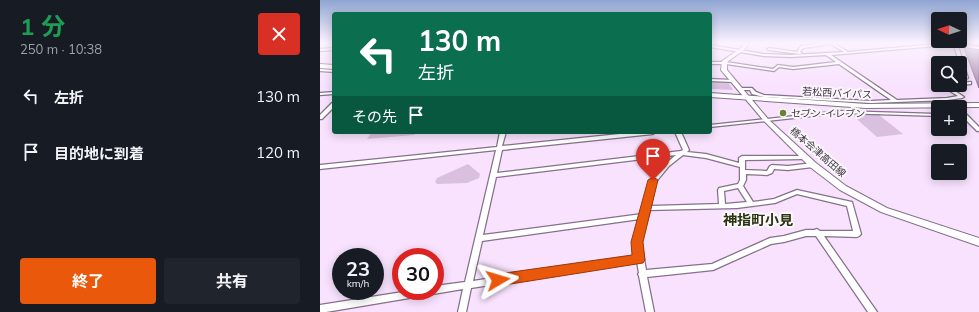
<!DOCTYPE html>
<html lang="ja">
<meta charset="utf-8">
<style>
:root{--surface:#171b24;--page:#20242c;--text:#f1f3f6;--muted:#9ea1a6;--accent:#ea580c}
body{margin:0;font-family:Mulish,"Noto Sans JP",sans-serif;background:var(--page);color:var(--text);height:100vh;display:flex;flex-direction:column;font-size:15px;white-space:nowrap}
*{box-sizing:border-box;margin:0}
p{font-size:13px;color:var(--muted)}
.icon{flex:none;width:22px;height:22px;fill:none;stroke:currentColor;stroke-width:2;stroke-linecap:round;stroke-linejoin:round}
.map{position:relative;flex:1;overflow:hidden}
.sheet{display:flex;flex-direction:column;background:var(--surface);width:320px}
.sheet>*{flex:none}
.banner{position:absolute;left:12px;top:12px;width:380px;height:122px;border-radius:4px;box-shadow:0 2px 10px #0003;background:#0b6e4f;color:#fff;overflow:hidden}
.needle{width:26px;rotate:273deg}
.fabs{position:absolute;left:611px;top:12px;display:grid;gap:8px}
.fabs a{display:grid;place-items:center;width:36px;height:36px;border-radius:4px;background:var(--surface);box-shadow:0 2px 10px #0003;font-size:20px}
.speed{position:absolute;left:12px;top:248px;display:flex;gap:8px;font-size:20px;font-weight:700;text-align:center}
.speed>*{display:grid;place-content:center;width:52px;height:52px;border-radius:50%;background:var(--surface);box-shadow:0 2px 10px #0003;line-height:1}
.speed small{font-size:10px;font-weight:400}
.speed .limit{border:6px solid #d22;background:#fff;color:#111}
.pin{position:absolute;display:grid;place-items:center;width:34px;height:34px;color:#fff;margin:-41px -17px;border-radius:50% 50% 50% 0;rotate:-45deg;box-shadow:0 0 4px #0007}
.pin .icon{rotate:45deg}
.me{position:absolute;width:44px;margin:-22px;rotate:83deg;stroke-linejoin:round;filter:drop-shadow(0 0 3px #0008)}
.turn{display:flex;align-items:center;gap:14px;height:84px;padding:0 20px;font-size:18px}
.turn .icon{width:52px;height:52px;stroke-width:2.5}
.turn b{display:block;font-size:28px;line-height:34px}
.then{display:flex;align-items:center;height:38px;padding:0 20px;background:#0003;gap:8px;font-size:15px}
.round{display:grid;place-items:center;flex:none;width:42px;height:42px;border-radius:4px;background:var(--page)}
.overview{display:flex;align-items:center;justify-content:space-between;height:68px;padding:0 20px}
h1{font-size:24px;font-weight:700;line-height:30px;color:#1e9e55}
.primary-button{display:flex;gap:8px;margin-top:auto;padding:8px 20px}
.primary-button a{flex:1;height:46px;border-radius:4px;background:var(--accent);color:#fff;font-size:16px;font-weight:700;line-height:46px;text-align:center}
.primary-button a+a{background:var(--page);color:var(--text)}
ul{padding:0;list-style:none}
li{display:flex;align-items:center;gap:12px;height:56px;padding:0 20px}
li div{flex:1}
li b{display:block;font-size:15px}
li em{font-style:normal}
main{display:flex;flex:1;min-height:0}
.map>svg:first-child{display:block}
.green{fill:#d8c0de}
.water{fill:#ab8eb2;stroke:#8a7390}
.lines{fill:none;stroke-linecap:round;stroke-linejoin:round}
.street-casing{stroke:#85718a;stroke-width:2.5}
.secondary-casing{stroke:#85718a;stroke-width:2}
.highway-casing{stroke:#85718a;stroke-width:2}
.street{fill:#fff;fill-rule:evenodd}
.secondary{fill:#fff;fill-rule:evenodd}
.highway{fill:#fff;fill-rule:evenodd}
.route{fill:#ea580c;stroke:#983908}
.poi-dot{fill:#6b8132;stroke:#fbf6fc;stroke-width:1.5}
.labels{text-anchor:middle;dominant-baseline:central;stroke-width:4;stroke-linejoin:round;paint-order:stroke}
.street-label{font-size:10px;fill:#3e3540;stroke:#fbf6fc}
.poi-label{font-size:10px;fill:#3e3540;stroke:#fbf6fc;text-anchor:start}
.near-quarter-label{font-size:14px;font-weight:bold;fill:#2a340e;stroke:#fbf6fc}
</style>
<main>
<section class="sheet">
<div class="overview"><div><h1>1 分</h1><p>250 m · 10:38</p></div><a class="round" style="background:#d93025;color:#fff"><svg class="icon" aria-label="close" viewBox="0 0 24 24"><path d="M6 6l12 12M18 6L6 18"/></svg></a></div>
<ul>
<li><svg class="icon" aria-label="left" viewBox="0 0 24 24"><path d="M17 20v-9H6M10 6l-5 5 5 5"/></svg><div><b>左折</b></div><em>130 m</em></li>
<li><svg class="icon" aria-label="arrive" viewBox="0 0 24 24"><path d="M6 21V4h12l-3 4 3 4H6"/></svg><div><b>目的地に到着</b></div><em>120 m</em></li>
</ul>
<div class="primary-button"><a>終了</a><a>共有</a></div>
</section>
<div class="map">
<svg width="659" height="312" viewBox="0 0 659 312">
<rect width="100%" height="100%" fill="#f8e2fe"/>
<g class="green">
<path d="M390,81L408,82L413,90L390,89Z"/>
<path d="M530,113L559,115L583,134L557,137Z"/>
<path d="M52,132H96L94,135L47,139Z"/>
<path d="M148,164L160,174L159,178L147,183L117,184L115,182L117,178Z"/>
</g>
<path class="water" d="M642,43H659V88Z"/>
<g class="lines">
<g class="street-casing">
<g id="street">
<path d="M504,43H514L528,52L627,43H637V44L659,47V49L638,46L648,78L646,79L644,78L634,46L628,45L511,55L577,100L627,98L638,96L625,88L624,87L626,85H630L629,87L644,97L642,98L627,100L551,103L444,97L432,94L430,90H421L419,89L421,88H432L436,92L444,95L551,101L571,100L519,64L473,69L459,67L454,71L406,64H390V62H406L453,69L458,65L473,67L516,62L506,55L471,57L444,56L390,47V45L444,54L471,55L524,52L511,44L483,48L480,52L482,53L480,54L449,50L447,49L449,48L477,52L481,46Z"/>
<path d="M14,48V50L0,51V49Z"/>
<path d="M0,69L14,70V72L0,71Z"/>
<path d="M390,79L413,80L415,81L413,82L390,81Z"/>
<path d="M650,82H651V84L640,85H639H640V83Z"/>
<path d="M14,92V94L0,95V93Z"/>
<path d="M12,103H14V107L2,119H0V115Z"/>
<path d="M640,110H642L659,127V131H657L640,114Z"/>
<path d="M520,111L618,114V116L520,113L390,127V125Z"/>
<path d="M180,132H186L182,146L319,132H336L333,134L182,150L177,173L361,151L363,150L355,132H361L369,150L367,152L386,154L419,163V158L422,156H486L487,157L484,159L425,160V170L447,171L450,166L452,165L468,166L493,163L496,165L493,167L468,170L454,169L452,173L447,175L426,174V180L423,186L433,202L454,199L477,190L532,202L541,234L539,236L537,237L504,236L557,312H548L496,236H486L464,242L451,244L393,270L327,277L334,312H326L319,276L318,274L319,273L317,262L151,288L146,312H138L143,289L6,312H0V305L89,291H115V286L145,282L176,150L0,169V165L177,147ZM356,155L345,164L329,183L322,214L163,235L176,177ZM363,155L386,158L420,167V180L418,184L399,188L398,190L399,204L331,206L335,183L349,166ZM418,188L427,202L405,204L404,191ZM477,194L527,206L533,231H500L497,229L494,230H486L464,236L450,238L392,264L326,270L321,242L330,210L417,208L455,203ZM320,219L313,242L316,256L153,281L162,241Z"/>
</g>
</g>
<g class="secondary-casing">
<path id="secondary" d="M425,43H429L424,50L407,62V70L448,119L496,163L526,186L567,208L659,238V246L561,212L520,190L490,167L444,121L401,70L402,61L421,48Z"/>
</g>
<g class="highway-casing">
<g id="highway">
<path d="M0,64L14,65V69L0,68Z"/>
<path d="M390,93L546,104L659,103V107L546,108L390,97Z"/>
</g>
</g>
<use href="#street" class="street"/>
<use href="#secondary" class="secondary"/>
<use href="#highway" class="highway"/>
</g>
<linearGradient id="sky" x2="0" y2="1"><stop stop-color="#8fa5d2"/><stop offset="0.49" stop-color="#fcf2ff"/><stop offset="1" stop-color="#fcf2ff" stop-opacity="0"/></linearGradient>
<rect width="659" height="87" fill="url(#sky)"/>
<path class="route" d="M333,177L338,180L323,242L325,260L323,263L178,286L174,284L172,280L174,276L178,274L312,255L311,242L328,180Z"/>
<circle class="poi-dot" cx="463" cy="113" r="4"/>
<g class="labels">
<g class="street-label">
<text transform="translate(517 93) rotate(3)">若松西バイパス</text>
<text transform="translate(498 152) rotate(41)">橋本会津高田線</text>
</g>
<g class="poi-label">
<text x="471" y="113">セブン-イレブン</text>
</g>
<g class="near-quarter-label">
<text x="438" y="220">神指町小見</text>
</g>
</g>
</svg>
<div class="fabs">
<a><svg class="needle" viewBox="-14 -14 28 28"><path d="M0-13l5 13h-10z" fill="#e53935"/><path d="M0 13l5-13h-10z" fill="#9ea1a6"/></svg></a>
<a><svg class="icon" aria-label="search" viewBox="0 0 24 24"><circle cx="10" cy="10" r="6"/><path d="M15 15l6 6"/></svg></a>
<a>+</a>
<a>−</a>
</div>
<div class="speed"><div>23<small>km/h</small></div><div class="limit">30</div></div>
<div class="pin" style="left:333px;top:180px;background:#d93025"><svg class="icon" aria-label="arrive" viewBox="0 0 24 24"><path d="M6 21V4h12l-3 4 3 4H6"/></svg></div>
<svg class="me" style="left:178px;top:280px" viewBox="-20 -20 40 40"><path d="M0-17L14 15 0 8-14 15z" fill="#ea580c" stroke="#fff" stroke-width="4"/></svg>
<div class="banner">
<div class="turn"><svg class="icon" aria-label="left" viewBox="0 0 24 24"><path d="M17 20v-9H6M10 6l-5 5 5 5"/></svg><div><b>130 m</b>左折</div></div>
<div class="then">その先<svg class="icon" aria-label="arrive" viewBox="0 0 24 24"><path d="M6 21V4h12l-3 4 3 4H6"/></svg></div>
</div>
</div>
</main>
